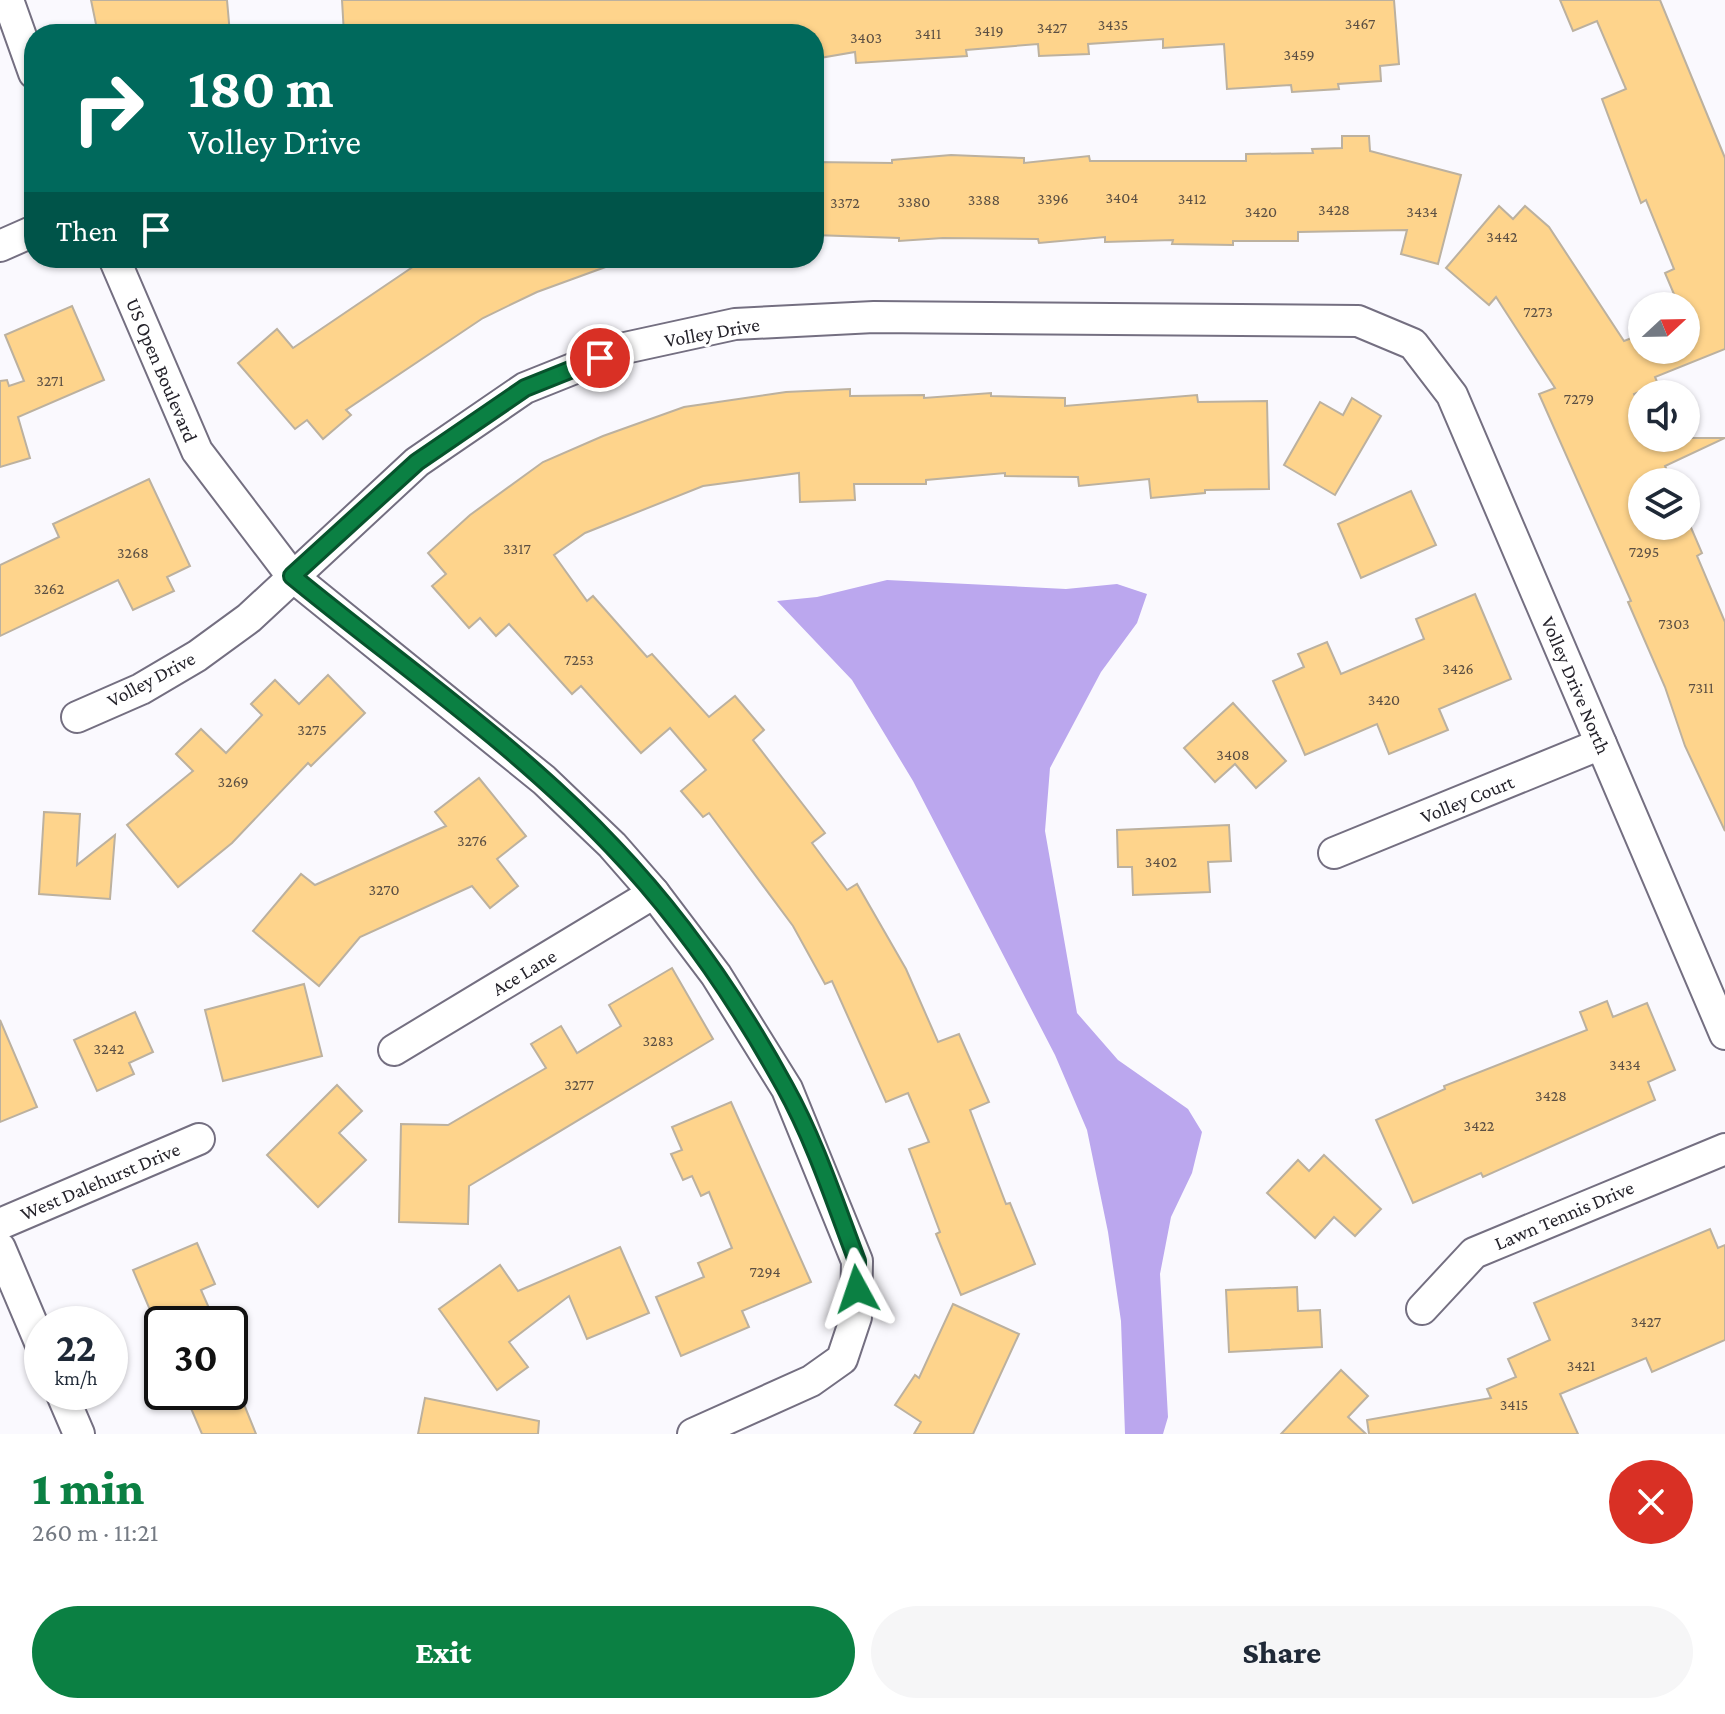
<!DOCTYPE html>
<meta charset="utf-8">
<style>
:root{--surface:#fff;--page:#f6f6f7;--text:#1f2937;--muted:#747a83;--accent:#0b8043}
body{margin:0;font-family:"Crimson Pro",serif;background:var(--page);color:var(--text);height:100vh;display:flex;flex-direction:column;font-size:30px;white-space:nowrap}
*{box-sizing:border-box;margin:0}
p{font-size:26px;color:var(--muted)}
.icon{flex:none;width:44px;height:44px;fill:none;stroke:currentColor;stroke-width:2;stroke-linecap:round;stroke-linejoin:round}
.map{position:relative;height:1434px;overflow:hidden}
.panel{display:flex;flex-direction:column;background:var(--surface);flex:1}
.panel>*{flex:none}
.hud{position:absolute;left:24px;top:24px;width:800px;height:244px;border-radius:32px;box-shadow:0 2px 6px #0004;background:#00695c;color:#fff;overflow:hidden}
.needle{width:52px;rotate:68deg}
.controls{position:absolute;left:1628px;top:292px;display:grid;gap:16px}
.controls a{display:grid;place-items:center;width:72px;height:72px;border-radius:50%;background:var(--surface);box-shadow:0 2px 6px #0004;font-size:40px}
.speed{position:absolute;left:24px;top:1306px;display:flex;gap:16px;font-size:40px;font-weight:700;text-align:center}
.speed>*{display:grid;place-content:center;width:104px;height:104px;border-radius:50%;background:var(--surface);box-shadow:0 2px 6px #0004;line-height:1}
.speed small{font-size:20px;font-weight:400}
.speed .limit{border:4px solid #111;border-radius:12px;background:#fff;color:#111}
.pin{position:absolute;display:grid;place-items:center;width:68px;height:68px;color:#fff;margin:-34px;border:4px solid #fff;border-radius:50%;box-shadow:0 2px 8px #0007}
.me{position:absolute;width:88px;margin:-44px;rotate:355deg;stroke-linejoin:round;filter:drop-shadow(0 0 6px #0008)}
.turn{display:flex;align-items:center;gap:28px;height:168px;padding:0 32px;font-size:36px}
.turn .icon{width:104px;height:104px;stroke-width:2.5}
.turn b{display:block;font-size:56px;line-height:68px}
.then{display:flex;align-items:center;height:76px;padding:0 32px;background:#0003;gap:16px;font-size:30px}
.round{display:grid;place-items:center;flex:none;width:84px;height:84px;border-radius:42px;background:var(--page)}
.summary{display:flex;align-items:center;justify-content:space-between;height:136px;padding:0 32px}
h1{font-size:48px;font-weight:800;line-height:60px;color:var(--accent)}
.primary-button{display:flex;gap:16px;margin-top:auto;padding:16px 32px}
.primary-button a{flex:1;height:92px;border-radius:48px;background:var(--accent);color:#fff;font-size:32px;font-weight:800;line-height:92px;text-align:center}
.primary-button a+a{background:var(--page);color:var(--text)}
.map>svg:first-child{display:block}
.water{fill:#bba7ee}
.building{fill:#fed48c;stroke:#bcb19f;stroke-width:2}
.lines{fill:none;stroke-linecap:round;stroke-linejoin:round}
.minor-casing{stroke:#746f81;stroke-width:34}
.minor{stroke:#fff;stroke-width:30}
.route-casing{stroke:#07532c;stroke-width:20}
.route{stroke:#0b8043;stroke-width:14}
.labels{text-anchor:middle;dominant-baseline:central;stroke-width:6;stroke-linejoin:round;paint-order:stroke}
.number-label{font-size:16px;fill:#5b4f43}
.street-label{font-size:20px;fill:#25232b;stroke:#fff}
</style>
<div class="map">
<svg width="1725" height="1434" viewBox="0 0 1725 1434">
<rect width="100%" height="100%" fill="#faf9fe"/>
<path class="water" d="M887,580L1066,589L1117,584L1147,594L1137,623L1101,672L1050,768L1045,831L1077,1013L1118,1060L1188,1109L1202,1132L1192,1173L1171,1217L1160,1274L1168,1417L1163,1434H1125L1121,1321L1108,1232L1087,1130L1055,1055L913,781L852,680L777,601L817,597Z"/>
<g class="building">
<path d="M91,0H227L230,34H98Z"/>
<path d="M342,0H1394L1399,64L1380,66L1381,81L1338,84L1339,89L1292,92L1291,85L1227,89L1224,44L1163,48V39L1088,44L1089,54L1039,56L1038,44L966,50L967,56L856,63L855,52L814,59V34H344Z"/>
<path d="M1560,0H1660L1725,158V349L1655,377L1658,384L1634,394L1642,412V438H1725L1665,466L1672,482H1642V526H1686V516L1702,553L1697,556L1725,622V831L1685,746L1665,687L1628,602L1631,601L1539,394L1555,388L1496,297L1489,305L1446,268L1499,206L1513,219L1525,206L1549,227L1624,341L1642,334V350H1686V306H1679L1665,273L1674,269L1646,200L1641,203L1602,99L1626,89L1597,21L1573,31Z"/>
<path d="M1342,136H1369L1370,151L1461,175L1438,264L1401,254L1407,230L1298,232V241H1233V245L1172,244L1173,240L1105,242V237L1039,243L1038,239L943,238L899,241V238L814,235V162L892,163V160L951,155L1024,158V163L1089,156L1090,161H1246V154L1313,153L1312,149L1342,148Z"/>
<path d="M426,258L622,261L537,292L483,318L346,410L351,415L323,439L307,420L295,429L238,363L277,329L293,348Z"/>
<path d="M72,306L104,380L18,417L30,458L0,467V381L7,380L9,386L24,381L5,335Z"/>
<path d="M850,389V396L924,395V398L991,393V396L1065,398V406L1197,395L1198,402L1267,401L1269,489L1205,490V493L1151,498L1149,479L1079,486L1078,477L1005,476V473L926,480V484H854L855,500L800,502L799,473L703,486L585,533L554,555L587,601L593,596L647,657L652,654L709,717L735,696L764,730L753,740L825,833L812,843L847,890L857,884L906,969L938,1042L959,1034L989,1102L970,1110L1006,1204L1010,1203L1035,1264L961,1295L936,1234L940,1232L909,1149L929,1142L908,1093L886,1102L832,981L825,984L793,926L709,813L703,817L681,791L706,770L670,728L641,753L581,686L572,694L509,624L496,636L480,618L469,628L432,586L446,574L428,553L470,515L543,462L603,436L684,407L786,392Z"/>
<path d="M1352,398L1381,416L1335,495L1284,465L1320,402L1343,415Z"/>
<path d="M149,479L190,566L167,577L174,591L133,610L118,580L0,636V565L59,537L53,524Z"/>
<path d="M1411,491L1436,545L1361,578L1338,524Z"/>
<path d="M1475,594L1511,679L1439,709L1448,730L1389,754L1377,724L1305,755L1273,681L1304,667L1298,654L1327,642L1341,674L1424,639L1416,619Z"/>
<path d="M328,675L365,713L311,766L308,763L232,843L178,887L127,825L193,771L176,754L201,729L226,753L262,715L251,704L275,680L299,704Z"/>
<path d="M1233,703L1286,761L1256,788L1235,764L1215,782L1184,748Z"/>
<path d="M479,778L526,836L497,859L518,886L490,908L472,886L360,937L319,986L253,931L301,874L315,885L446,826L435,812Z"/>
<path d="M44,812L80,814L77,865L115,835L110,899L39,894Z"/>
<path d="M1229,825L1231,861L1208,862L1210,892L1133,895L1132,867H1118L1117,830Z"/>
<path d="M672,968L713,1039L469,1186L468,1224L399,1222L401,1124L448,1125L546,1068L531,1044L561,1026L577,1053L621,1026L609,1005Z"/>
<path d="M304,984L322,1056L223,1081L205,1010Z"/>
<path d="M1607,1001L1613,1017L1647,1003L1675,1070L1648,1082L1655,1100L1483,1177L1481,1173L1413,1203L1376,1120L1445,1089L1444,1086L1587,1030L1580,1012Z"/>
<path d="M135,1012L153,1052L129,1063L134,1074L97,1091L74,1040Z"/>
<path d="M0,1020L37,1107L0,1122Z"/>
<path d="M337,1085L362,1111L339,1133L366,1160L318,1207L267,1155Z"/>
<path d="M731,1102L811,1282L742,1311L749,1327L681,1356L656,1297L704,1277L698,1263L732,1248L709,1192L701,1196L692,1176L683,1180L671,1154L682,1150L672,1127Z"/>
<path d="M1324,1155L1381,1209L1355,1236L1334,1217L1315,1238L1267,1193L1298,1160L1309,1171Z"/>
<path d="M1710,1229L1718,1248L1725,1245V1340L1652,1372L1646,1358L1560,1394L1578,1434H1369L1367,1420L1491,1398L1487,1389L1516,1377L1508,1359L1550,1340L1534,1303Z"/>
<path d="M197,1243L215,1284L201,1290L216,1324H156L133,1270Z"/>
<path d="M620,1247L649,1313L587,1339L569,1296L509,1342L528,1367L497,1390L439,1309L500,1265L518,1291Z"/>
<path d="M1297,1287L1298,1311L1320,1310L1322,1347L1229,1352L1226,1290Z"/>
<path d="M953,1304L1019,1334L973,1434H914L921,1422L895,1405L915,1375L919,1378Z"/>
<path d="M1341,1370L1368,1396L1348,1417L1366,1434H1281Z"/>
<path d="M184,1392H239L256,1434H202Z"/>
<path d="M425,1398L539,1421L538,1434H418Z"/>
</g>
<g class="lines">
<g class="minor-casing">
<g id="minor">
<path d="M8,0L34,73"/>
<path d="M0,246L34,231"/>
<path d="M114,258L197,451L292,576L544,780L612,845L654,893L716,975L787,1089L857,1261L856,1317L842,1359L811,1381L693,1434"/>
<path d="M77,717L141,689L197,656L249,618L417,462L525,388L625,348L735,324L874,317L1358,321L1413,344L1452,395L1725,1034"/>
<path d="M1334,853L1601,744"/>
<path d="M394,1050L654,893"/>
<path d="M0,1224L199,1139"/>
<path d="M0,1248L42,1347"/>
<path d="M1422,1309L1474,1253L1725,1149"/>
<path d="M61,1392L79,1434"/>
</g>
</g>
<use href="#minor" class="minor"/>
</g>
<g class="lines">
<g class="route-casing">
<path id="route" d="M600,358L525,388L417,462L292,576C399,664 517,745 612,846C680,917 738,1001 785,1087C815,1141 835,1203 857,1261V1289"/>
</g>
<use href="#route" class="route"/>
</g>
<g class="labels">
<g class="number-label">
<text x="1360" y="23">3467</text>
<text x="1113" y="24">3435</text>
<text x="1052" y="27">3427</text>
<text x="989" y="30">3419</text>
<text x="928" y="33">3411</text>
<text x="866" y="37">3403</text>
<text x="1299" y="54">3459</text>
<text x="1122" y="197">3404</text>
<text x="1053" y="198">3396</text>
<text x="1192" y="198">3412</text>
<text x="984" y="199">3388</text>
<text x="914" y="201">3380</text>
<text x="845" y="202">3372</text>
<text x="1334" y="209">3428</text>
<text x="1261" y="211">3420</text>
<text x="1422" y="211">3434</text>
<text x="1502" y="236">3442</text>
<text x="1538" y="311">7273</text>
<text x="50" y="380">3271</text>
<text x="1579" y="398">7279</text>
<text x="517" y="548">3317</text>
<text x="1644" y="551">7295</text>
<text x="133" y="552">3268</text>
<text x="49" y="588">3262</text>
<text x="1674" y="623">7303</text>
<text x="579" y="659">7253</text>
<text x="1458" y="668">3426</text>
<text x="1701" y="687">7311</text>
<text x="1384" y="699">3420</text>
<text x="312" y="729">3275</text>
<text x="1233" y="754">3408</text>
<text x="233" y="781">3269</text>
<text x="472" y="840">3276</text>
<text x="1161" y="861">3402</text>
<text x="384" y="889">3270</text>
<text x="658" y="1040">3283</text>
<text x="109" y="1048">3242</text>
<text x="1625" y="1064">3434</text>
<text x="579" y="1084">3277</text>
<text x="1551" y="1095">3428</text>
<text x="1479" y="1125">3422</text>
<text x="765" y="1271">7294</text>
<text x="1646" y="1321">3427</text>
<text x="1581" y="1365">3421</text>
<text x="1514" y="1404">3415</text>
</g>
<g class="street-label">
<text transform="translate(712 332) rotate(-10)">Volley Drive</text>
<text transform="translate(162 370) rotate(67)">US Open Boulevard</text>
<text transform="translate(151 679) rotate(-28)">Volley Drive</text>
<text transform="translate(1576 685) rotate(67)">Volley Drive North</text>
<text transform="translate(1467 799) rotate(-22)">Volley Court</text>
<text transform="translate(524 972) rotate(-31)">Ace Lane</text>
<text transform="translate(100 1181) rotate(-23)">West Dalehurst Drive</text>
<text transform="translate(1564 1215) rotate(-23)">Lawn Tennis Drive</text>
</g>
</g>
</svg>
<div class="controls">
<a><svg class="needle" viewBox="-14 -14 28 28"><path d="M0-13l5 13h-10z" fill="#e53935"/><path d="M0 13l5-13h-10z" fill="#747a83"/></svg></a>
<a><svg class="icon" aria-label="sound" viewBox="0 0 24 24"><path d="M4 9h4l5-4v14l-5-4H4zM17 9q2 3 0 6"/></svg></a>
<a><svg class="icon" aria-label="layers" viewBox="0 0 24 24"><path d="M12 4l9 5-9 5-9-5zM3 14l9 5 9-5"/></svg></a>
</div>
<div class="speed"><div>22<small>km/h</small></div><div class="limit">30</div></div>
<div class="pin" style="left:600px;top:358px;background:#d93025"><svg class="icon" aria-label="arrive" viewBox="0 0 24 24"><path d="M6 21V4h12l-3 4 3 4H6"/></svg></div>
<svg class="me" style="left:857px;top:1289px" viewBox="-20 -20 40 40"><path d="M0-17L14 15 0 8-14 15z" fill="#0b8043" stroke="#fff" stroke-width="4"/></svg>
<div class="hud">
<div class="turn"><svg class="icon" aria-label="right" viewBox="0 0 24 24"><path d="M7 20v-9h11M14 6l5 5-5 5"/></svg><div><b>180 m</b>Volley Drive</div></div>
<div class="then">Then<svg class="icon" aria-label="arrive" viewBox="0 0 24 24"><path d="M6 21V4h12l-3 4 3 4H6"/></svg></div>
</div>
</div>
<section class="panel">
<div class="summary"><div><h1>1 min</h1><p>260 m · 11:21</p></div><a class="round" style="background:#d93025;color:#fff"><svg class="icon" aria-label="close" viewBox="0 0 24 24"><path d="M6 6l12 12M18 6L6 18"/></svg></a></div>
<div class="primary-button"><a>Exit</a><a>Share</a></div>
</section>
